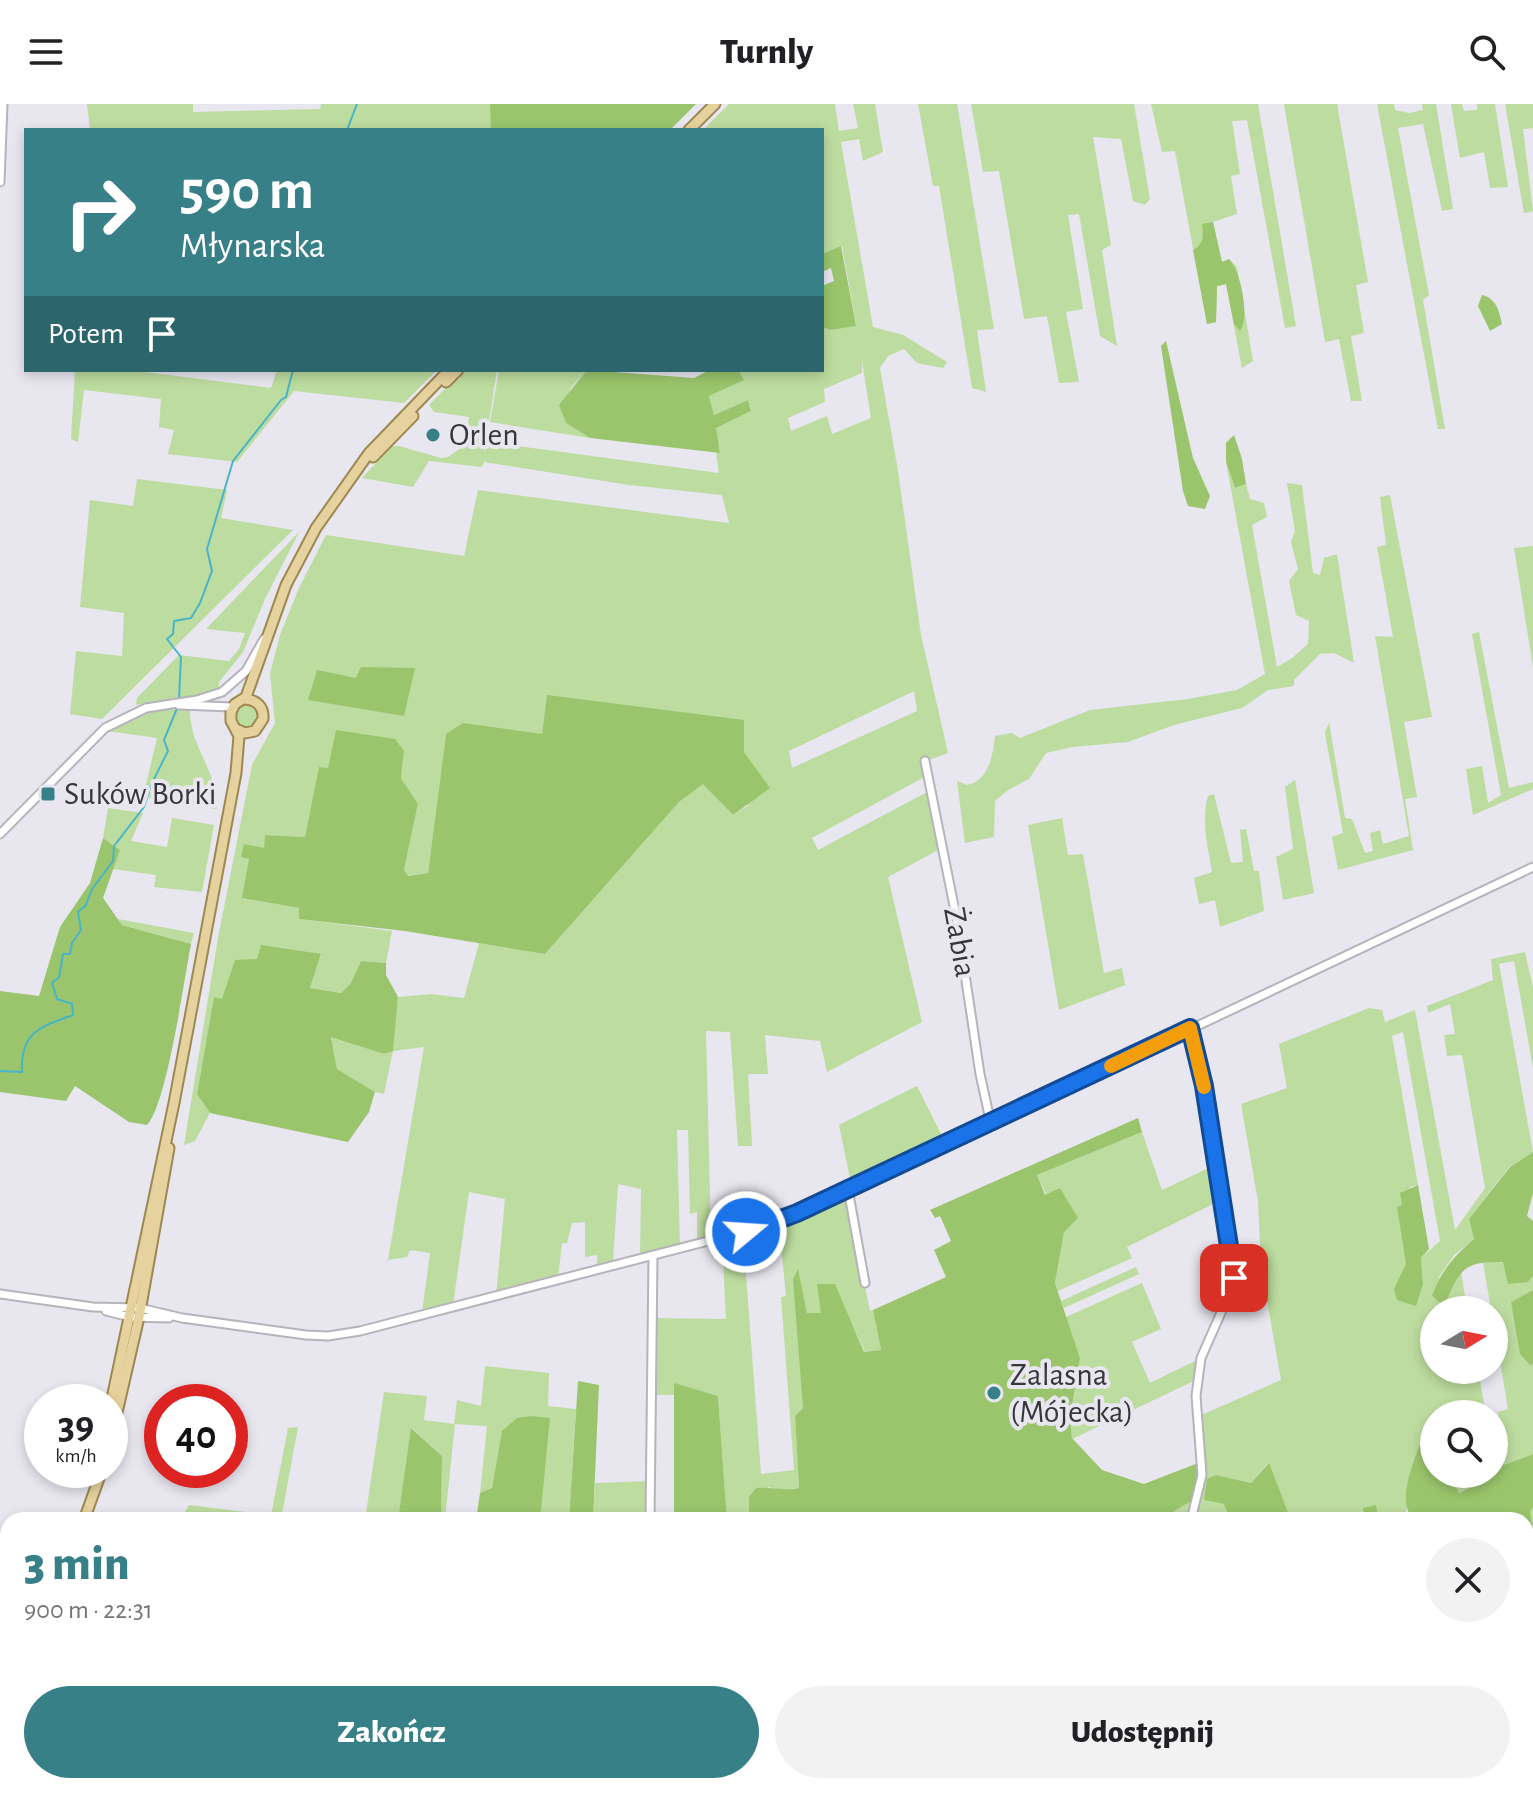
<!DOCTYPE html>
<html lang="pl">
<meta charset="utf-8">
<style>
:root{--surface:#fff;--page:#f2f2f2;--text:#202124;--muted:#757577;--accent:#388088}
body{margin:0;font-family:"Alegreya Sans",sans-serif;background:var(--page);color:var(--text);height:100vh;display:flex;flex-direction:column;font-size:30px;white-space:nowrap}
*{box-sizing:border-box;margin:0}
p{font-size:26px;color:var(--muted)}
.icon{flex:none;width:44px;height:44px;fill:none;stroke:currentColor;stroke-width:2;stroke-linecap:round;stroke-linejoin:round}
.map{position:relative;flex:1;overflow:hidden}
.details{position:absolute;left:0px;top:1408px;width:1534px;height:282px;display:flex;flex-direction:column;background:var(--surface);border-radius:24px 24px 0 0;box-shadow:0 4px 12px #0003}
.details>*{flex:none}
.hud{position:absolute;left:24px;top:24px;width:800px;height:244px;border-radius:0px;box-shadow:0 4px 12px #0003;background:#388088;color:#fff;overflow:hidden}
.needle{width:52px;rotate:80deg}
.fabs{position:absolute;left:1420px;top:1192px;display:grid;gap:16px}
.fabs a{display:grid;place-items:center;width:88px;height:88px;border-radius:50%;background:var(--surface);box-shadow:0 4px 12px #0003;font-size:40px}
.speed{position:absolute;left:24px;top:1280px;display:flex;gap:16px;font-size:40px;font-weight:700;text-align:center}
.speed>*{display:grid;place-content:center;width:104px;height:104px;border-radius:50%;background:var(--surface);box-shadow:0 4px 12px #0003;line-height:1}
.speed small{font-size:20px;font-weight:400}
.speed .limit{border:12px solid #d22;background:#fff;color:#111}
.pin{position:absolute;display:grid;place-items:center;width:68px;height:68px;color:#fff;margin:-34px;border-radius:16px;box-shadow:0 4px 12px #0006}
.me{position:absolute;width:88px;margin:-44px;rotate:72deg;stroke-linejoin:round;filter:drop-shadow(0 0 6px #0008)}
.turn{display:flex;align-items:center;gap:28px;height:168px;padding:0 24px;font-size:36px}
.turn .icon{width:104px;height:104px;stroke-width:2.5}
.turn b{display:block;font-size:56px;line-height:68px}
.then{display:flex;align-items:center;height:76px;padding:0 24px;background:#0003;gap:16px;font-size:30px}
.round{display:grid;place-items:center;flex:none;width:84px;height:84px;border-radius:42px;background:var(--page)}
.head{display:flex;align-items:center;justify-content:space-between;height:136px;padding:0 24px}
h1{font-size:48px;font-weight:800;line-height:60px;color:var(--accent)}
.primary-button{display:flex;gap:16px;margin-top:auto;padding:16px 24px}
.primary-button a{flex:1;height:92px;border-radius:48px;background:var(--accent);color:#fff;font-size:32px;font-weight:800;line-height:92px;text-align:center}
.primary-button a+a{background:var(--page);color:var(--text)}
header{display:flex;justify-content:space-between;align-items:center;height:104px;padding:0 24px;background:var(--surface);font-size:36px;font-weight:800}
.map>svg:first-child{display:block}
.green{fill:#bddc9f;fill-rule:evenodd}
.forest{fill:#9ac56c}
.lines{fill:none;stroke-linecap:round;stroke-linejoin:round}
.stream{stroke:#47b5c7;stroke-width:2}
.minor-casing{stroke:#b5b3bb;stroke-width:11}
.major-casing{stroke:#9e8851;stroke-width:13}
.minor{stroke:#fff;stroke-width:7}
.major{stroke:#e6d29e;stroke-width:9}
.route-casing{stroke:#114b97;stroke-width:20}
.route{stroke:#1a73e8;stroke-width:14}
.slow{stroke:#f59e0b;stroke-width:14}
.poi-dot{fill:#388088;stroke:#e8e6ef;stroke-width:3}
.labels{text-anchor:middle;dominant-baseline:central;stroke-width:8;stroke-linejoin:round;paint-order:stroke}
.poi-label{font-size:32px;fill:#37363a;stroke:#e8e6ef;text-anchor:start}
.street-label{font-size:32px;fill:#37363a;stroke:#e8e6ef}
</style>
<header><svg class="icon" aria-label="menu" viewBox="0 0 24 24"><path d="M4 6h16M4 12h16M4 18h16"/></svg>Turnly<svg class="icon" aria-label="search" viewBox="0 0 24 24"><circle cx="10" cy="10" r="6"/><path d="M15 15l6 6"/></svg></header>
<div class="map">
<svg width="1533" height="1689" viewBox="0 0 1533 1689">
<rect width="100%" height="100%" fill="#e8e6ef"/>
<g class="green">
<path d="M87,0H193V8L320,5L321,0H490L492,26H90Z"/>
<path d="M729,0H835L839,27L858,24L853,0H875L883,48L863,57L859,35L841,38L873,223L903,231L947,258L943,264L917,259L904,245L888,252L880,264L898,367L921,531L948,649L926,657L928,671L812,734L818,746L931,686L942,744L888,773L922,918L827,968L820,937L765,931L768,970H748L752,1042H738L730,928L706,927L711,1132L697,1135V1108L690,1110L688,1026H677L680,1141L640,1152L641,1085L618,1080L613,1158L597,1163V1151L585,1153V1118L572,1119L567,1139H562L558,1174L496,1192L505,1095L469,1088L453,1201L422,1209L430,1149L410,1146L407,1153L388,1156L424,943L393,947L384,990L375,988L337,965L331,932L384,950L392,947L398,893L431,890L464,894L479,839L545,850L679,698L703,679L733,711L749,701L547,592L542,630H446L428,769L407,772L404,766L418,700L401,674L404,647L328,665L320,663L305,733L266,731L264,744L250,754L243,794L300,804V815L392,827L386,859L361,857L352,878L341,889L310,884L321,851L257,855L222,896L214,894L197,990L210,1009L195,1037L184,1041L218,834L252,661L275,619L270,570L280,531L299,484L326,431L464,452L478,386L729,419L722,391L629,381L484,358L482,363L429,357L413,383L362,374L392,342H399L441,354L448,353L465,341L469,313L434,308L429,301L463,266H497L484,349L488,338L719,369L716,349L720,348L715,324L751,307L748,296L714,311L709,292L743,276L738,266H822V223L830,226L856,221L842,142L822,150V26H703ZM862,257L871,314L832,330L827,312L791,327L788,314L825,298L824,285L862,269ZM914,587L917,607L792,664L789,647Z"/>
<path d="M918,0H957L994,225L977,226L986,288L972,284L939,82H933Z"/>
<path d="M971,0H1134L1150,95L1145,101L1133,97L1121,35L1093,33L1111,141L1102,146L1117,242L1100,232L1079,110L1068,111L1083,205L1066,208L1079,278L1059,279L1047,212L1024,215L999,67L983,68Z"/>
<path d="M1151,0H1258L1296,222L1285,224L1247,16L1232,17L1240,70L1231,72L1237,110L1213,118L1222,158L1229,155L1237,163L1253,257L1242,264L1226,180L1217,182L1216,218L1207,220L1175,47L1162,48Z"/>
<path d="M1284,0H1337L1368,178L1356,181L1364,229L1351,232L1362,297H1351L1339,235L1325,238Z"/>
<path d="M1377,0H1394L1395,6L1409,9L1423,6L1422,0H1436L1453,105L1442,107L1423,20L1398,24L1429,191L1423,196L1445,325H1438Z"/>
<path d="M1451,0H1462L1464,7L1477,6V0H1495L1508,83L1490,84L1484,48L1460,54Z"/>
<path d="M1505,0H1533V24L1523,25L1533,107L1524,109Z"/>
<path d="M75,266H129L271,284L277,266H437L404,299L294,287L237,358L168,350L174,326L159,323L161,295L84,286L78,338L71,335Z"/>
<path d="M499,266H587L570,285L566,319L590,334L490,318Z"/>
<path d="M1226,358L1235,384L1246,380L1250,395L1264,399L1267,413L1252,421L1277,563L1291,555L1308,540L1309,517L1296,511L1289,477L1298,465L1291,438L1295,427L1287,379L1302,381L1313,469L1320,471L1324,454L1337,450L1354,559L1334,549L1320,550L1294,576V582L1268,586L1242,604L1174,621L1128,638L1072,643L1046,649L1029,675L1008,686L995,697L994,733L965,739L957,677L967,681C989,677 993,651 995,632L1012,629L1020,634L1090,606L1188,595L1237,586L1265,570Z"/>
<path d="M137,375L227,386L221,414L293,426L102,615L70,610L76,547L122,552L124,509L80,503L90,396L133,402Z"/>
<path d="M1390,391L1432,613L1404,618L1417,693L1405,695L1413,746L1338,766L1332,733L1343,729L1325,629L1329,618L1345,714L1352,715L1365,749L1373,747L1370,729L1380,726L1383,740L1409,732L1375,532L1393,533L1377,443L1386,441L1380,393Z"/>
<path d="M299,428L265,495L243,548L219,578V587L200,593L161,596L136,601L137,594L179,551L229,557L239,545L245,529L206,525Z"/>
<path d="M1533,442V563L1514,444Z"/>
<path d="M1479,528L1509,684L1533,678V685L1473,711L1466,665L1482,662L1488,699L1501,691L1472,530Z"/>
<circle cx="247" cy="612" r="13"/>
<path d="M161,605L190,606C189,642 219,669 217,705L143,693L157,634L107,627L146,607Z"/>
<path d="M1295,676L1314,789L1283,796L1276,753L1293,745L1285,683Z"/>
<path d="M1214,690L1231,759L1243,758L1240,726L1246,725L1254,767H1259L1264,807L1220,823L1215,796L1199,800L1194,774L1212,768C1208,743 1201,717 1208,692Z"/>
<path d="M108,704L143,709L131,737L167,743L172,714L214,721L202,788L154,783L156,771L113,765L120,746L103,734Z"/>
<path d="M1062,714L1068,751L1083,750L1104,869L1122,864L1125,881L1059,906L1028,721Z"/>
<path d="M118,815L194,829L191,840L122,821Z"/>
<path d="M1525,848L1533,883V964L1514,857L1499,860L1533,1048L1509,1063L1469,1115L1474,1135L1454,1151L1439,1173L1444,1202L1461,1167L1467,1206H1434V1266H1478L1486,1310H1434V1333L1419,1342L1406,1408L1413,1416H1379L1376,1402C1363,1415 1359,1416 1342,1409L1334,1416H1291L1268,1359L1251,1379L1216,1371L1230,1416H1160L1193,1396L1198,1374L1197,1313L1281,1276L1261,1163L1258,1097L1241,1000L1287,984L1279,940L1369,904L1382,906L1385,918L1415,906L1455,1126L1485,1084L1462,951L1447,952L1444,931L1455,930L1450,900L1428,909L1427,902L1493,876L1491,855ZM1403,928L1440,1137L1421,1154L1423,1180L1397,1103L1402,1101L1410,1083L1418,1081L1392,932Z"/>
<path d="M917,982L945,1038L851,1079L839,1021Z"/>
<path d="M1142,1028L1162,1086L1217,1060L1223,1095L1127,1143L1132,1154L1058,1187L1055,1179L1064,1128L1037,1071Z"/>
<path d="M846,1091L870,1207L873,1206L881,1246L865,1248L852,1220L821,1209H807L798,1167L803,1304L795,1312L799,1384L777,1386L769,1383L749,1393V1416H727L718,1292L674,1280V1291H652L653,1214L726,1215L722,1137L743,1132L761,1370L794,1366L781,1193L786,1192L779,1121Z"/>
<path d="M1483,1158H1503L1528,1178L1533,1172V1186L1511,1198L1530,1261L1533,1259V1350L1503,1362L1498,1336L1502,1335L1498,1308L1508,1305L1494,1223V1206H1491Z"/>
<path d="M1136,1163L1139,1170L1064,1204L1061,1197Z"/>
<path d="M1142,1179L1161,1225L1132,1238L1150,1279L1201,1254L1198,1275L1072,1335L1070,1314L1080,1254L1066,1213Z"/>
<path d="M485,1262L549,1269L548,1302L576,1305L569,1416H540L542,1384L502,1327L492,1385L480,1389L487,1322L455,1320L445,1416H441L442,1352L412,1324L398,1416H365L384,1288L427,1292L424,1316L454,1320L457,1296L481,1302Z"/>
<path d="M298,1323L281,1416H180L189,1401L271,1411L288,1324Z"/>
<path d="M1448,1370H1486L1485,1377L1458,1389Z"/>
<path d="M651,1377L650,1416H593L595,1379Z"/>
<path d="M1533,1403V1581L1526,1579V1430L1533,1426L1529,1408Z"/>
<path d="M0,1504L8,1506V1547L0,1546Z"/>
<path d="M8,1612V1682H47L50,1686L72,1689L0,1687V1627Z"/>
<path d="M1062,1682H1119L1124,1689H1052Z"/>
<path d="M1145,1682H1337L1327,1689H1143Z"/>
</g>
<g class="forest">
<path d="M490,0H696L670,26H491Z"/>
<path d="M1213,118L1222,158L1229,155C1241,167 1250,213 1240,227L1234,220L1226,180L1217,182L1216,218L1207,220L1193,146C1205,139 1203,132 1202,120Z"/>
<path d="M841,142L856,222L830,226L822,223V182L834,177L831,164L822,168V150Z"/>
<path d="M1482,191C1497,195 1499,207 1502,220L1490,227L1478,202Z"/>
<path d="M1166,237L1193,354L1210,392L1205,405L1188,402L1183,387L1161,242Z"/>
<path d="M587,266L694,274L710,266H738L744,276L709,292L714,311L748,296L751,307L716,324L720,349L590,334L566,319L559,301Z"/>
<path d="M1234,331L1242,355L1246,380L1235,384L1226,358V339Z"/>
<path d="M361,563L415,564L404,612L308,596L317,566L356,574Z"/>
<path d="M547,591L744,616V648L770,684L733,711L703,680L679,698L545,850L405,827L299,815V804L242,794L249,755L241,753L244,740L264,744L265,731L305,733L319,663L328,664L336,626L395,635L404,647L401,674L418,700L404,766L408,772L428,769L446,630L463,619L542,630Z"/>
<path d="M103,734L120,746L103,794L122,821L191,840C184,876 167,1000 147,1021L129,1018L75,982L66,997L0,988V887L39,892L60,823L90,779Z"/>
<path d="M261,841L321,850L310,884L341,889L351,879L361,857L386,859V871L398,893L393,947L384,950L331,933L337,965L375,988L369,1008L348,1038L210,1009L197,990L214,893L222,895L235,856L257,855Z"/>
<path d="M1138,1014L1142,1028L1037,1071L1045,1091L1060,1084L1078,1114L1064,1128L1055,1179L1080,1254L1070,1314L1072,1334L1102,1366L1144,1380L1198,1359V1374L1193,1396L1160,1416H749V1393L756,1384C771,1383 784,1387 799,1384L795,1312L803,1304L793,1175L798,1165L807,1209H821L817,1180H835L864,1248L881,1246L873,1206L946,1173L934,1146L951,1137L940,1112L935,1114L930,1106Z"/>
<path d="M1533,1048V1089L1527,1112L1533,1117V1172L1528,1178L1508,1180L1503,1158C1460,1157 1461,1167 1444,1202L1432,1192C1441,1167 1454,1152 1474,1135L1469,1115L1510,1063Z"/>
<path d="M1418,1081L1429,1145L1421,1154L1423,1180L1416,1202L1397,1196L1394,1185L1406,1160L1397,1103L1402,1101L1400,1089Z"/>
<path d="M1533,1186V1259L1531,1262L1520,1250L1511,1198Z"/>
<path d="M578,1277L599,1281L593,1416H569Z"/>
<path d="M674,1279L718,1292L727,1416H674Z"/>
<path d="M531,1312L550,1314L540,1416H476L480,1389L492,1384L502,1327L517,1314Z"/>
<path d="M411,1324L442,1352L441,1416H398Z"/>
<path d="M1434,1333V1370H1448L1459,1389L1484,1377L1486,1370H1494V1337L1498,1336L1504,1361L1533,1350V1403L1530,1408L1533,1426L1526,1430V1416H1413C1397,1395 1412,1364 1419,1342Z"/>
<path d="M1269,1359L1291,1416H1230L1224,1400L1204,1396L1207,1375L1216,1371L1251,1379Z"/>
<path d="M1376,1401L1379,1416H1334L1342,1408L1357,1415L1364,1414L1363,1404Z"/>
<path d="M1526,1579L1533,1581V1689H1327L1337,1682H1526Z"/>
<path d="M47,1682H218L217,1689H72L50,1686Z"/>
<path d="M296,1682H415V1689H295Z"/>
<path d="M439,1682H1040L1043,1689H438Z"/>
</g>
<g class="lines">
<g class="stream">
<path d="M347,26L357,0"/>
<path d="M179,596L181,553L167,535L173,530L174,517L191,514L200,499L212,467L207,445L233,357L281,296L286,293L293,266"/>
<path d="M0,967L22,968C20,928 40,923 73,911L72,900L57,895L52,879L59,873L63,850H70L72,839L81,826L78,808L86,801L92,785L113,757L114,742L144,703L151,681L168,647L164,636L178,602"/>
</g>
<g class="minor-casing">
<g id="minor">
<path d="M0,78L3,0"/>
<path d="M179,601L232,603"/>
<path d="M925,657L957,817L980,970L991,1020"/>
<path d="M0,730L105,624L146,604L197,596L222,588L246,567L264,535"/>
<path d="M1190,924L1204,982L1235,1177L1201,1254L1196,1292L1202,1371L1191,1416"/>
<path d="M848,1085L865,1179"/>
<path d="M0,1190L93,1203L140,1204L182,1214L306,1231L328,1232L360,1227L766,1122L1007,1012L1533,763"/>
<path d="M106,1207L130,1213L169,1214"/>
<path d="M650,1416L653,1152"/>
</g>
</g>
<g class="major-casing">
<g id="major">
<path d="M689,26L715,0"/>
<path d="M446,278L458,266"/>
<path d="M373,353L413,312"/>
<path d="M238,626L245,629L255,627L263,615C264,603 257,596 245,595"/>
<path d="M110,1304L174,999L236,669L239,632L231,617V608L235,600L246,593L286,481L316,424L369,349L449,266"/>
<path d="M110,1339L139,1213L169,1044"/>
<path d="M84,1416L102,1366"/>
<path d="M0,1610L8,1595"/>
</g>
</g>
<use href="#minor" class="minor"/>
<use href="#major" class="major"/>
</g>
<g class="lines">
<g class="route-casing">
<path id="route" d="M746,1128L797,1109L1190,924L1204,982L1234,1174"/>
</g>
<use href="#route" class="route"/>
<path class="slow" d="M1111,962L1190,924L1204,983"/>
</g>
<g class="poi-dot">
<circle cx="433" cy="331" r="8"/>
<rect x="40" y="682" width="16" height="16" rx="4"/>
<circle cx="994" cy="1289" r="8"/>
</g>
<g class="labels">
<g class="poi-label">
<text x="449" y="331">Orlen</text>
<text x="64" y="690">Suków Borki</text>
<text x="1010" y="1271">Zalasna<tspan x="1010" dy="37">(Mójecka)</tspan></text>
</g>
<g class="street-label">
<text transform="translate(960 838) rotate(80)">Żabia</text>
</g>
</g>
</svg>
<div class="fabs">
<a><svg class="needle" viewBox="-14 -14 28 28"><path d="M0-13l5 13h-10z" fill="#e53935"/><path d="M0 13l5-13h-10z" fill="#757577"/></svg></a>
<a><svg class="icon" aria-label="search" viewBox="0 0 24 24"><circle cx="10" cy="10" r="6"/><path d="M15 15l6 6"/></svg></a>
</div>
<div class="speed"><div>39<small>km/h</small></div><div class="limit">40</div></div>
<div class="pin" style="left:1234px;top:1174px;background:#d93025"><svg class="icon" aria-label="arrive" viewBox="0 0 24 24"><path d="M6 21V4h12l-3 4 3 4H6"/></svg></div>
<svg class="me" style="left:746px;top:1128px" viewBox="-20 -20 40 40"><circle r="17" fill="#1a73e8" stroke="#fff" stroke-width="3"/><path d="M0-11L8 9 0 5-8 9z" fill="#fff"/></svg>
<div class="hud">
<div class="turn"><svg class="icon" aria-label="right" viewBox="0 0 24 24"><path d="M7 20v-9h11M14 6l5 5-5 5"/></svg><div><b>590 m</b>Młynarska</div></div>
<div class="then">Potem<svg class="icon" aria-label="arrive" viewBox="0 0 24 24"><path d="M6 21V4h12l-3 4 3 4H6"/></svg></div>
</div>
<section class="details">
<div class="head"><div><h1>3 min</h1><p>900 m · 22:31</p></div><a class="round"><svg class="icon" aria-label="close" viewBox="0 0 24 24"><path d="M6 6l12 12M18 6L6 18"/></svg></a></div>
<div class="primary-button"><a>Zakończ</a><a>Udostępnij</a></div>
</section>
</div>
